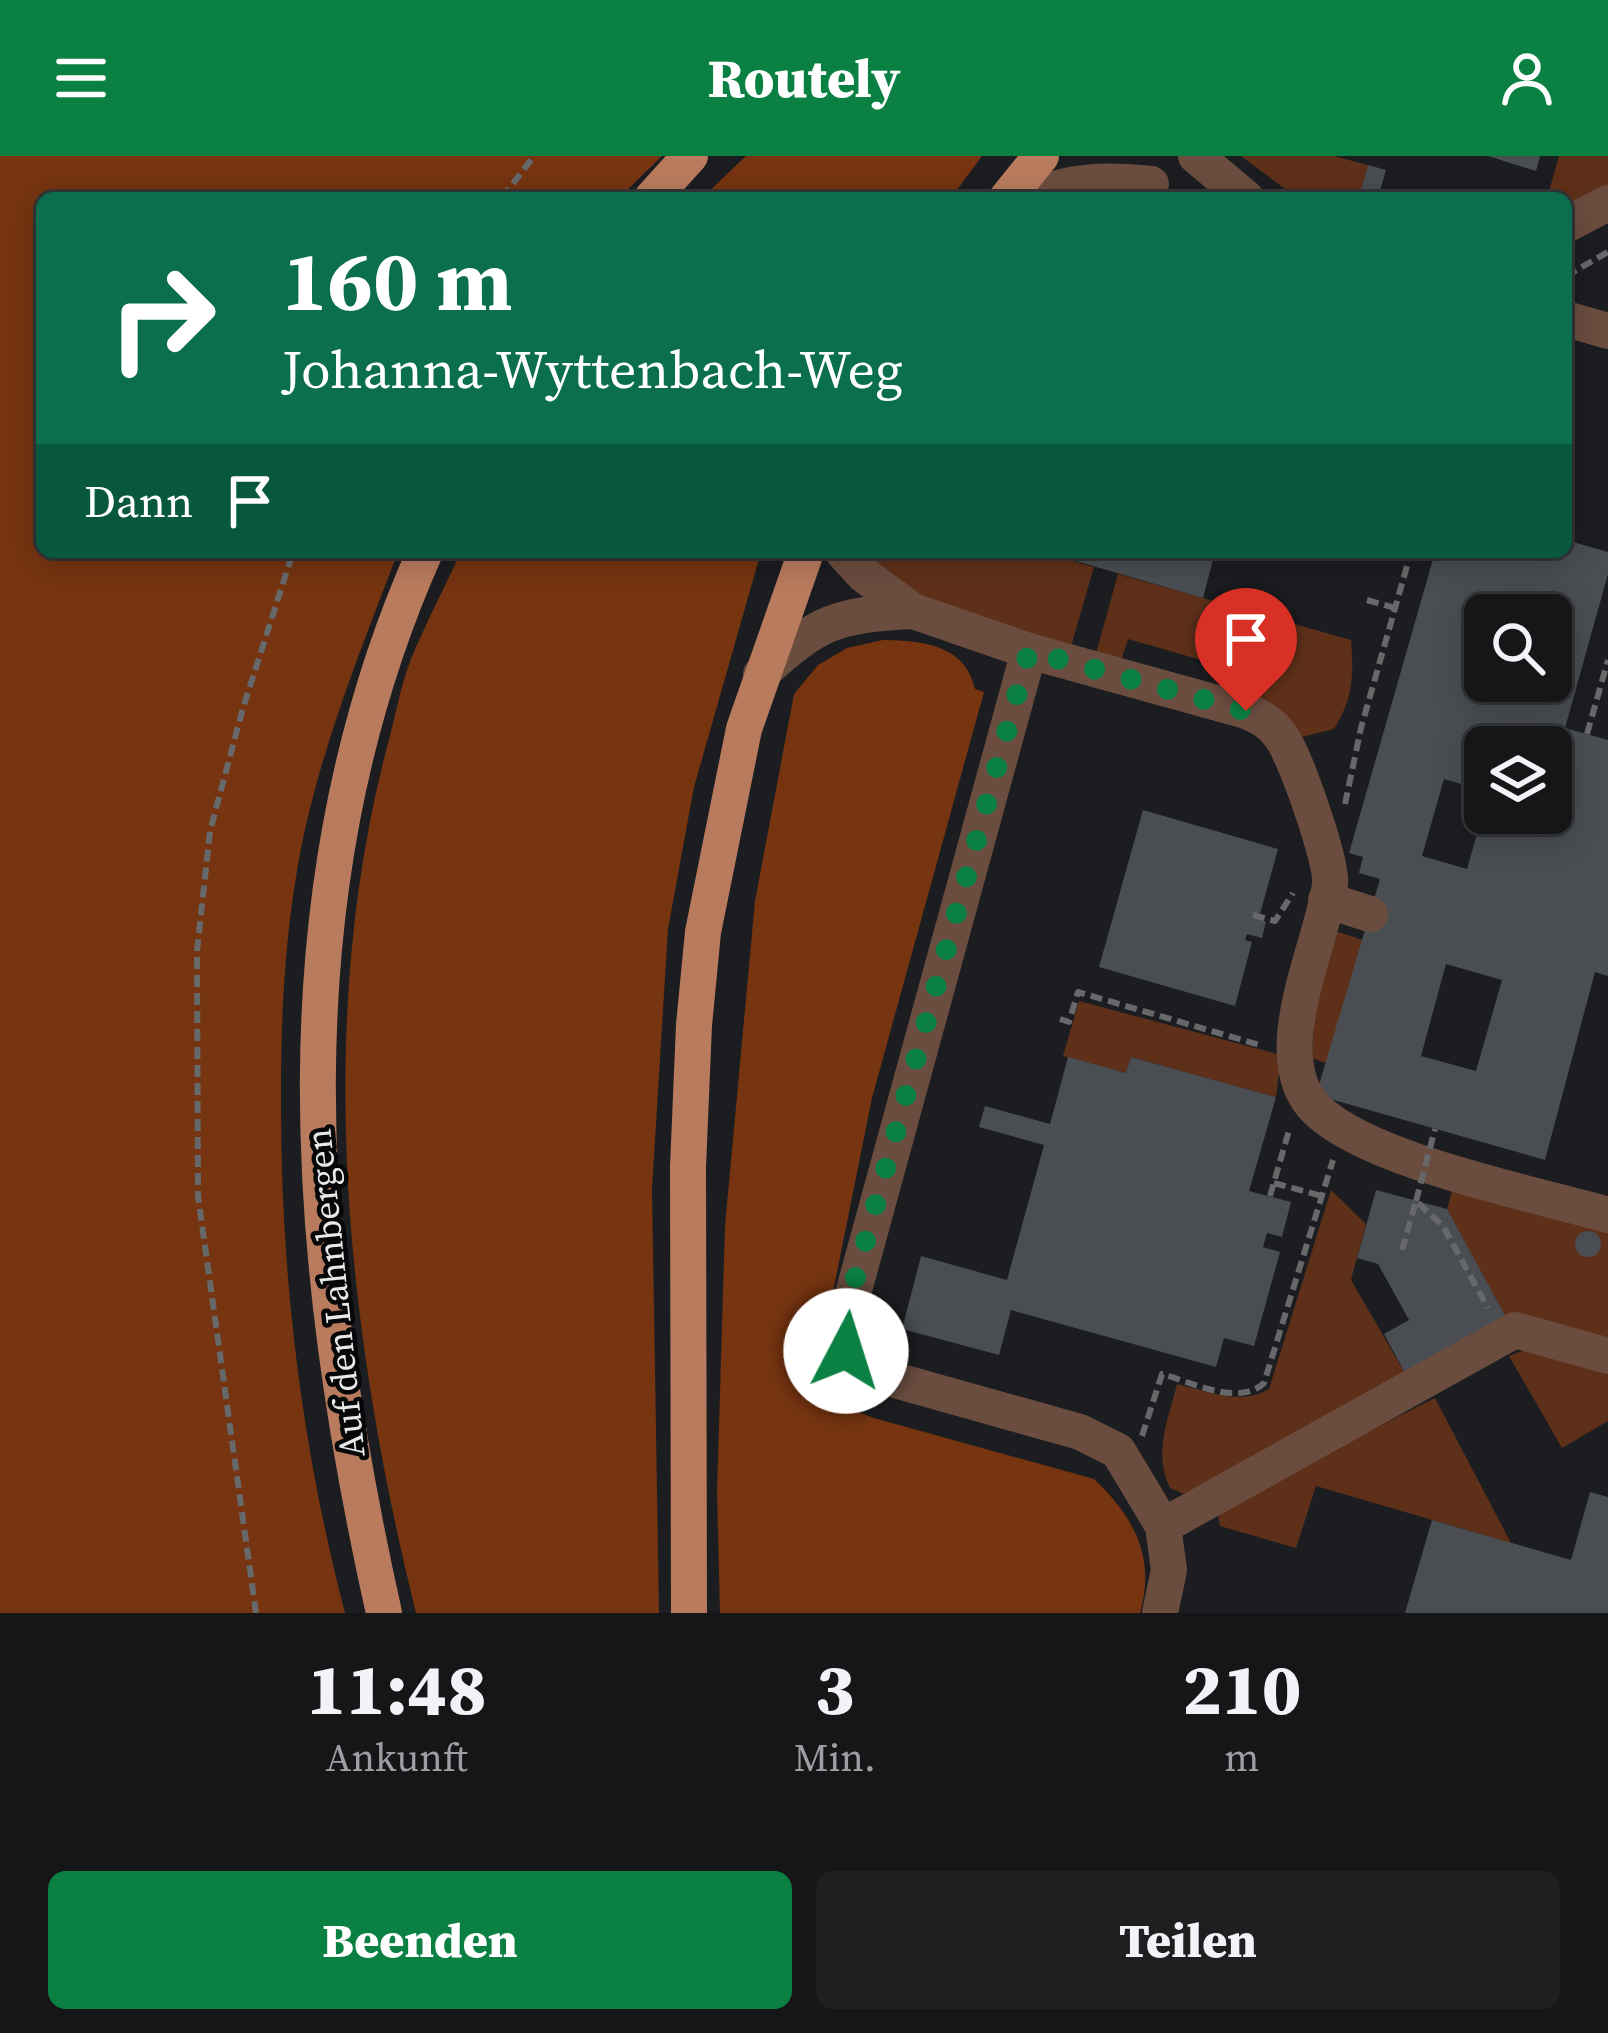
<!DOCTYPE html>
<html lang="de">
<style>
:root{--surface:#141618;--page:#1d1f21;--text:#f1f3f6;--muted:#9d9fa2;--line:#333537;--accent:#0b8043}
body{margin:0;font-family:"Source Serif 4",serif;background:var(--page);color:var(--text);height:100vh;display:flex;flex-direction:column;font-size:45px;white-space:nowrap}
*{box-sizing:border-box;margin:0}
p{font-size:39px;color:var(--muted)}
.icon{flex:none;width:66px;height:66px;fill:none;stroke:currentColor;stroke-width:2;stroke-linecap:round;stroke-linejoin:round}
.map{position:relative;height:1457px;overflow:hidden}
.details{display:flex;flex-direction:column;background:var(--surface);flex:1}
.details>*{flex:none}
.hud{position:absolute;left:36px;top:36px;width:1536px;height:366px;border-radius:18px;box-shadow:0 6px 30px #0003,0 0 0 3px var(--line);background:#0b6e4f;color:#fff;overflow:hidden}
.buttons{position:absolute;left:1464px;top:438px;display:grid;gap:24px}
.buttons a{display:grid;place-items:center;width:108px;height:108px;border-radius:18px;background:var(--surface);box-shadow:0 6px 30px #0003,0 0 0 3px var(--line);font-size:60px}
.pin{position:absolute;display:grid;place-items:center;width:102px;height:102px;color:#fff;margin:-123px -51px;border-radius:50% 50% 50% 0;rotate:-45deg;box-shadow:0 0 12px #0007}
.pin .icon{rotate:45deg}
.me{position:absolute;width:132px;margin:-66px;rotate:5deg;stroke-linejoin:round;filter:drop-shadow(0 0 9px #0008)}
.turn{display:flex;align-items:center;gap:42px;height:252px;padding:0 48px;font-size:54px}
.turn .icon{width:156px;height:156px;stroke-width:2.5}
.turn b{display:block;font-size:84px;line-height:102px}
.then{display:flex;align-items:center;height:114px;padding:0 48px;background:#0003;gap:24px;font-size:45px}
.eta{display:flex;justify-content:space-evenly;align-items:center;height:204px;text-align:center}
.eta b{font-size:72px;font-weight:800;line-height:84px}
.primary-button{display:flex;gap:24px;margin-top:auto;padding:24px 48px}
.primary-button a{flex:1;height:138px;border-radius:18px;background:var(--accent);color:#fff;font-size:48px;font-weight:800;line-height:138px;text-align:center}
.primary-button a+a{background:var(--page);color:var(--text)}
header{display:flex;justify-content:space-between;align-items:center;height:156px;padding:0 48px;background:var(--accent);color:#fff;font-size:54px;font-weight:800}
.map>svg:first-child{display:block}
.green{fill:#5f3019}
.forest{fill:#763410}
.building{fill:#4a4d51;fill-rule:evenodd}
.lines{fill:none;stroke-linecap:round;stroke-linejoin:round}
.path{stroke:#66686a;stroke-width:6;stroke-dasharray:12 6;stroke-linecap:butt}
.minor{stroke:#6b4d3f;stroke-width:36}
.major{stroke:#b97b5e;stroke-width:36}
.path-bridge{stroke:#66686a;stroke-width:6;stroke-dasharray:12 6;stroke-linecap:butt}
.route{stroke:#0b8043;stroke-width:21;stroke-dasharray:0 37.8}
.labels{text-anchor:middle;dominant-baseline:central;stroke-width:9;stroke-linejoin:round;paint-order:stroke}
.street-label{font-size:36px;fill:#e6e8ea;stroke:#060708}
</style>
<header><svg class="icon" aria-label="menu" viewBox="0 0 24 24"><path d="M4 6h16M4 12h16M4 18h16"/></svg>Routely<svg class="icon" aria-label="person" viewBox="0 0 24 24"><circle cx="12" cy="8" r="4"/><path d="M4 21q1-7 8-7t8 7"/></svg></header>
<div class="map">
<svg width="1608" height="1457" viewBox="0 0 1608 1457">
<rect width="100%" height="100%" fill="#1b1d20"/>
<g class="green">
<path d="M1241,0H1334L1368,9L1360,37L1377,42H1297Z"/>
<path d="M1559,0H1608V33L1566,56V42H1547Z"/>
<path d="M852,396H1040L1094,411L1070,494L928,444Z"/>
<path d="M1118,418L1351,484C1354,519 1353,543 1334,573L1298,582L1254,547L1261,521L1128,483L1120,508L1095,501Z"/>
<path d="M1335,775L1363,784L1328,908L1312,902L1315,851Z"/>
<path d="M1079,845L1281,899L1276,941L1131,901L1126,917L1063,900Z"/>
<path d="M1455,1022L1608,1067V1191L1507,1163L1447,1054Z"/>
<path d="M1331,1034L1366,1068L1351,1124L1406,1219L1184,1338L1170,1332C1153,1297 1168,1264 1177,1228C1208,1235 1241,1250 1269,1233Z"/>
<path d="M1525,1194L1608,1218V1265L1562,1292L1509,1200Z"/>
<path d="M1435,1242L1511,1387L1316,1330L1296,1392L1220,1370L1217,1352Z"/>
</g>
<g class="forest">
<path d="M0,0H662L619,42H42V396H398C368,475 336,554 314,637C288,732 281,836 281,935C280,1112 300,1285 345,1457H0Z"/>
<path d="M746,0H982L951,42H702Z"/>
<path d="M461,396H761L694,631L668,773L652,1032L659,1457H416C347,1178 313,873 387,591C395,563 400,531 411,503C426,467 444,432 461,396Z"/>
<path d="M883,484C922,485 965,488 975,533L984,536L872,942L815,1225L845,1251L874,1262L1094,1323C1134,1361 1156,1401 1140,1457H720L717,1336L725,1070L755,745L794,538L818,509L847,492Z"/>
</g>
<g class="building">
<path d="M1488,0H1540L1536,15Z"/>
<path d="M1368,9L1386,14L1378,42L1360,37Z"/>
<path d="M1566,384L1608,396V418L1565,572L1608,584V820L1595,816L1545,1004L1316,939L1380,723L1359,717L1363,701L1349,697L1435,396H1566ZM1496,437L1527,445L1523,459H1551V525H1485V511L1476,509L1485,459H1489ZM1485,591H1551V657H1483L1467,713L1422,700L1444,623L1485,635ZM1446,808L1502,824L1476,915L1421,900Z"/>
<path d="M1045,396H1215L1203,442Z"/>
<path d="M1143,654L1278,693L1260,758L1253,759L1266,766L1262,782L1247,778L1245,784L1252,786L1235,850L1099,811Z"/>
<path d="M1068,901L1126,917L1131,901L1276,941L1249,1035L1291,1046L1282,1081L1267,1077L1263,1091L1280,1096L1254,1190L1224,1182L1216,1211L1011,1154L999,1199L902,1173L921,1100L1007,1124L1044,989L979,971L985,950L1050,968Z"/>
<path d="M1376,1034L1447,1053L1507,1163L1406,1219L1384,1178L1409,1164L1378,1108L1357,1102Z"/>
<circle cx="1588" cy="1088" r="13"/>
<path d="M1590,1336L1608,1341V1457H1405L1432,1364L1571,1404Z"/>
</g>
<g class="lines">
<g class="path">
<path d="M502,42L534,0"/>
<path d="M1566,120L1608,96"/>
<path d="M1367,444L1395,452"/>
<path d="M1587,578L1608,504"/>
<path d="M1345,648L1361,572L1411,396"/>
<path d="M1556,650L1563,625"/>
<path d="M1253,759L1275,765L1293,737"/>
<path d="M1060,863L1069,866L1078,836L1263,890"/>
<path d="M1274,1027L1322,1040"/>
<path d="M1270,1040L1290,971"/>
<path d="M1402,1094L1416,1045L1443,1070L1488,1152"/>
<path d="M1142,1280L1162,1218C1191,1226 1239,1251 1264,1227L1333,1004"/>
<path d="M256,1457L198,1040L197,795L210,675L243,552L293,396"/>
</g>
<g class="minor">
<path d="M1196,0L1246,42"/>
<path d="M1029,42C1070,24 1107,23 1151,28"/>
<path d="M1566,69L1608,47"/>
<path d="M1566,163L1608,175"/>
<path d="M843,396L864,419L913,455L1029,495L1246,555C1261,561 1273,568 1282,582C1295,600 1333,707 1330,728C1323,788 1262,903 1318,955C1373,1006 1532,1037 1608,1059"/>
<path d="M1029,495L842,1178L846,1194L856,1205L891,1223L1080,1276L1118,1295L1163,1370L1169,1414L1160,1457"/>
<path d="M761,518C819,465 835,459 913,455"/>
<path d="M1326,744L1370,758"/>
<path d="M1163,1370L1515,1174L1608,1200"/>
</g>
<g class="major">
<path d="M652,42L690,0"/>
<path d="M1007,42L1041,0"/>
<path d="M384,1457C305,1103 273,736 425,396"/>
<path d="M689,1457L688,1011L694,869L703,776L744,573L806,396"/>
</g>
<path class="path-bridge" d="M1416,1045L1435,973"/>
</g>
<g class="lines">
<path class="route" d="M846,1195L842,1178L844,1163L1029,495L1246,555"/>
</g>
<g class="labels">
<g class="street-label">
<text transform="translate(335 1137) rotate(-96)">Auf den Lahnbergen</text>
</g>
</g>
</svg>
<div class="buttons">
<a><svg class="icon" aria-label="search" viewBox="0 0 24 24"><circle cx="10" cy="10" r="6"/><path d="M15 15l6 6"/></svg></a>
<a><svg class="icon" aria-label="layers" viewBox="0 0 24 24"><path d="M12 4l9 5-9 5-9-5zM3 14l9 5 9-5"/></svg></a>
</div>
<div class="pin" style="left:1246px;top:555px;background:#d93025"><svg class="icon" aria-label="arrive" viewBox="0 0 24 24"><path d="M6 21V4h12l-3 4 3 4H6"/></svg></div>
<svg class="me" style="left:846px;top:1195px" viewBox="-20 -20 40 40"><circle r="19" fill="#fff"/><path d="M0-13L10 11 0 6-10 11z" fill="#0b8043"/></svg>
<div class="hud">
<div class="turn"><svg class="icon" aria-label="right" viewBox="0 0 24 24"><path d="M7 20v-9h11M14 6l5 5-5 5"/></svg><div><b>160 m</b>Johanna-Wyttenbach-Weg</div></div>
<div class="then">Dann<svg class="icon" aria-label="arrive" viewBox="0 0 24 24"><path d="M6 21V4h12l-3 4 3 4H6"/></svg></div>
</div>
</div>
<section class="details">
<div class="eta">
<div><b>11:48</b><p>Ankunft</p></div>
<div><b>3</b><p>Min.</p></div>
<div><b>210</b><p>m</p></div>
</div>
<div class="primary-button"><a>Beenden</a><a>Teilen</a></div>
</section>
